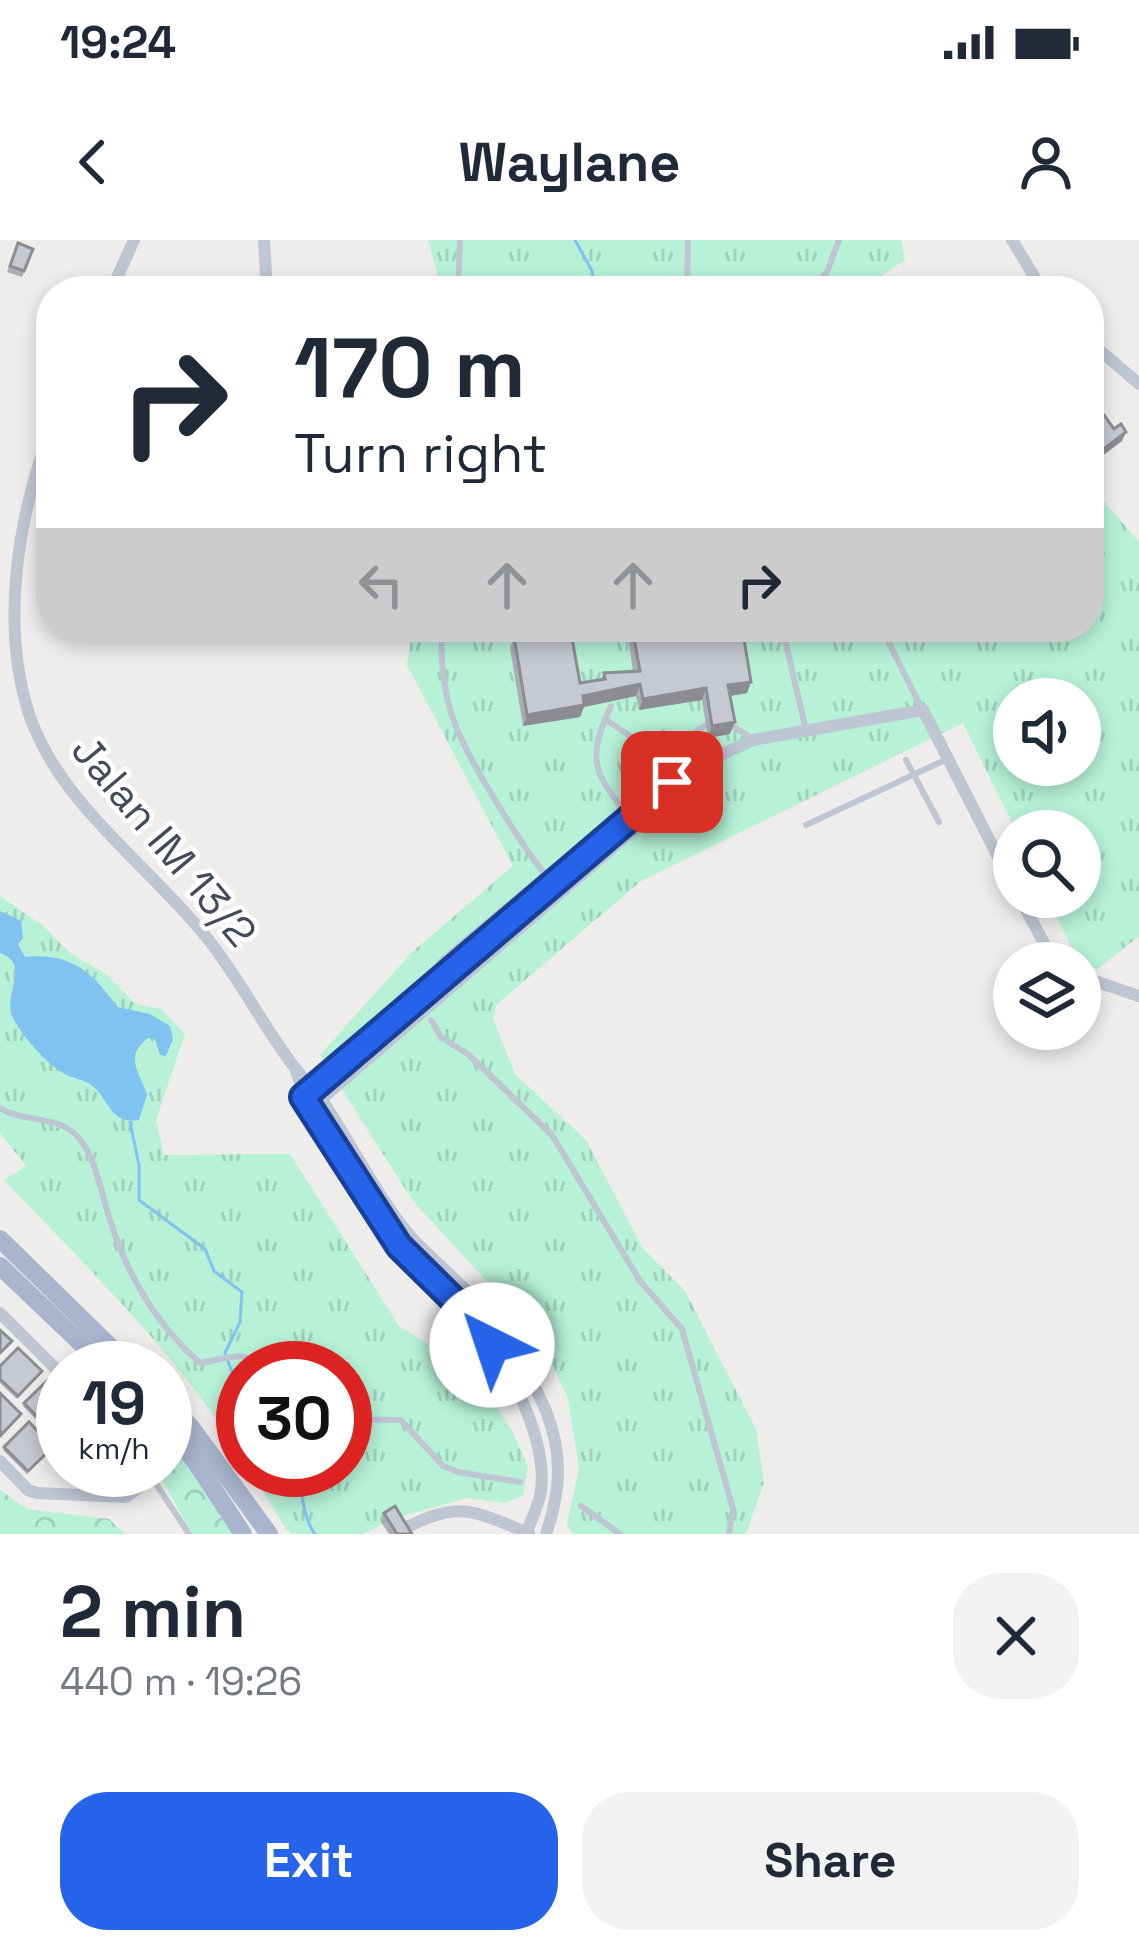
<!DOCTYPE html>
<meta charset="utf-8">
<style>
:root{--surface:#fff;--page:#f2f2f3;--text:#1f2937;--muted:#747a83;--accent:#2563eb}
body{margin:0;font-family:"Space Grotesk",sans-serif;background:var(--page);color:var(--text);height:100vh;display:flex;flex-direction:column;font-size:45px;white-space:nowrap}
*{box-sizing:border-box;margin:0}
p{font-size:39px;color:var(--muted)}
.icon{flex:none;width:66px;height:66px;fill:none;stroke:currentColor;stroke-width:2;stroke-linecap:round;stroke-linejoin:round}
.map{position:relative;height:1294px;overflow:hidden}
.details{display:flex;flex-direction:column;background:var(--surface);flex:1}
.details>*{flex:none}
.banner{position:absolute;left:36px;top:36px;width:1068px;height:366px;border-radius:48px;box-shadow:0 6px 18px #0003;background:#fff;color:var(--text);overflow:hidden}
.tools{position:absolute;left:993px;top:438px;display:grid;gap:24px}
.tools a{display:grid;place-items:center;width:108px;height:108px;border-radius:50%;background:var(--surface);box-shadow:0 6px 18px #0003;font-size:60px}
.speed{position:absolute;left:36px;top:1101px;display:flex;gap:24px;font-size:60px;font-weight:700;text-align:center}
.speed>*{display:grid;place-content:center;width:156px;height:156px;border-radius:50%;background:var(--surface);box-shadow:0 6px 18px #0003;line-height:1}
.speed small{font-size:30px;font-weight:400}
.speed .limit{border:18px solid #d22;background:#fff;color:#111}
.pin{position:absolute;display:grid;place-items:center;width:102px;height:102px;color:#fff;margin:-51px;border-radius:24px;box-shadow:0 6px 18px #0006}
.me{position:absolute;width:132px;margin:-66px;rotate:319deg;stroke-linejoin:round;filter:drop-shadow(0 0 9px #0008)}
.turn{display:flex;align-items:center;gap:42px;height:252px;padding:0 60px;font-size:54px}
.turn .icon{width:156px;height:156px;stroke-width:2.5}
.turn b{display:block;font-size:84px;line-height:102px}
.lanes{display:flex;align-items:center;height:114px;padding:0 60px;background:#0003;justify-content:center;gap:60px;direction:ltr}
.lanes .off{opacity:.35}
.round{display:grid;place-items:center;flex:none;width:126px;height:126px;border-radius:48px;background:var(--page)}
.summary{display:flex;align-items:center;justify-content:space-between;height:204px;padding:0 60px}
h1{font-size:72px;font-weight:700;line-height:90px}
.action{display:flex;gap:24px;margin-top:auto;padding:24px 60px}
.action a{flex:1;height:138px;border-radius:48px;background:var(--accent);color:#fff;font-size:48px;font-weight:700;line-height:138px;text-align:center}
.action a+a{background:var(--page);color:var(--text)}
.status{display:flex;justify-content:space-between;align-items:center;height:84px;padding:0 60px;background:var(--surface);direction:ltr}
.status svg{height:33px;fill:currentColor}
header{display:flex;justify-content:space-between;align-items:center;height:156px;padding:0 60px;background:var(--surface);font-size:54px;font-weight:700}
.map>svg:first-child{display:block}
.grass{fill:url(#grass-tufts);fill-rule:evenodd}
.forest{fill:url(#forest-crowns)}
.water{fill:#80c3f0}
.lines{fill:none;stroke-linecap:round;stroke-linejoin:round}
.stream{stroke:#80c3f0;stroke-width:3}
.lane{stroke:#bec5d3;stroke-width:6}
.street{stroke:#bec5d3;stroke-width:12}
.primary{stroke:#a9b4cd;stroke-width:18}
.wall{fill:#abadb5}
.shaded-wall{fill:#8b8d93}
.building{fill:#c7c9d2;stroke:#8b8d93;stroke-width:3}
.route-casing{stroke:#184099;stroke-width:30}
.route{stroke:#2563eb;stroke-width:21}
.labels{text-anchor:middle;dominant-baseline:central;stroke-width:9;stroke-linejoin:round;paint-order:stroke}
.street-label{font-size:42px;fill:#434b5a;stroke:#fff}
</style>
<div class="status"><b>19:24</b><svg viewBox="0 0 49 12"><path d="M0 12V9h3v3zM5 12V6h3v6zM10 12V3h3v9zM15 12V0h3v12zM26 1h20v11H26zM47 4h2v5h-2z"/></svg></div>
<header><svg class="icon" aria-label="back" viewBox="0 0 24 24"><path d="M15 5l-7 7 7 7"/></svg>Waylane<svg class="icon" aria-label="person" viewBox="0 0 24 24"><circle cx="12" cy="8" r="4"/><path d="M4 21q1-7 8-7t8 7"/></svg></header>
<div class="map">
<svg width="1139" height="1294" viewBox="0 0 1139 1294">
<defs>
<pattern id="grass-tufts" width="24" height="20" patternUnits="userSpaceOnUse" patternTransform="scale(3)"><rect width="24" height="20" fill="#b6f1d8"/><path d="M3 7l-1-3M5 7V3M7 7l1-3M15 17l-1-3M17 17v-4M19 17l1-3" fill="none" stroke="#9ed0bc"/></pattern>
<pattern id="forest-crowns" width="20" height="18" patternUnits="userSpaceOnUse" patternTransform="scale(3)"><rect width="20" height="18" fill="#b6f1d8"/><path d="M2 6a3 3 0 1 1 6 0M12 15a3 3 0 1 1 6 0" fill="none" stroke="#9ed0bc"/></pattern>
</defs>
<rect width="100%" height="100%" fill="#efecec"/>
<g class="grass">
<path d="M428,0H901L905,20L858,51H442Z"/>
<path d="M1089,244L1139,302V696L1098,729L1080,725L1047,657H1080V591H1016L963,483L641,641L496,765L493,779L515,834L586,900L642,1007L685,1051L756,1189L764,1242L746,1294H572L567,1284L579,1228L568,1158L553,1126L525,1083L413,961L320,815L411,713L513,626L407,425L413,387H1089ZM1014,459H1080V525H1014Z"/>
<path d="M0,656L42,685L71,714L106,734L136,764L161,769L185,794L156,880L164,915L290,914L399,1086L472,1131L513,1192L528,1227L523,1256L504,1263L467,1258L392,1279L364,1294H293L286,1289L250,1230H345V1128H243V1219C178,1114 89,1030 4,940L26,926L0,893Z"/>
</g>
<g class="forest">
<path d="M165,1199L192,1231L232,1294H192L163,1241Z"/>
<path d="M0,1250L27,1269L109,1279L125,1294H0Z"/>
</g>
<path class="water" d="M0,671L21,681L23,698L18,704L25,717C70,712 93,732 117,767L150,774L170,786L173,799L166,816L160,815L155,799L148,798C123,817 140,832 147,855L139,880C109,885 109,857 90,844C82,839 71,838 63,833C45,822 23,797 13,778C1,755 33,725 0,713Z"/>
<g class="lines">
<g class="stream">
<path d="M575,0L592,31L594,51"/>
<path d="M130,882L139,925V960L205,1009L214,1031L242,1052L240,1082L225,1113L232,1132L243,1143"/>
<path d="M296,1230C303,1250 302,1277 315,1294"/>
</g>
<g class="lane">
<path d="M458,51L460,0"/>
<path d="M687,51L688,0"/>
<path d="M810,51L827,32L839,0"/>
<path d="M443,387C439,415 444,454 454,481C467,519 526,613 552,643"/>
<path d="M782,387L806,490"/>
<path d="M881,387L921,467"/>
<path d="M611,466C587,517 592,532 628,575"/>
<path d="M605,479L681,531"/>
<path d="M728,483L751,498"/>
<path d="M906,520L939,582"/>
<path d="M675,524L698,490L706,485"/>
<path d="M806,585L947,519"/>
<path d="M433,732L443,719L545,634"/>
<path d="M431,780L441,797L469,815L552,895L640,1041L682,1089L733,1269L729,1294"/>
<path d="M0,868C24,883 57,875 77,896C96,915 102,957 111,983C128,1036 157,1085 200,1123C228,1119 242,1108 266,1128"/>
<path d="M345,1179L401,1180L443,1226L458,1232L520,1242"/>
<path d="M148,1241L156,1244L189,1294"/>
<path d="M581,1266L620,1294"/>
</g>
<g class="street">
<path d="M264,0L267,51"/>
<path d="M1012,0L1043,51"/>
<path d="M111,51L134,0"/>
<path d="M1089,101L1139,144"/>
<path d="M51,189C18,276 0,383 29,474C59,563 145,622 203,693C238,735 262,785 295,828C304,840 316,849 324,863C349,901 370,942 396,978C419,1011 452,1033 478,1063C504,1094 530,1133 546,1171C563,1215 561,1250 546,1294"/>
<path d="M1019,657L1055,723"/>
<path d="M1080,736L1139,756"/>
<path d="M296,830C308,875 367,967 398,1004C419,1030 447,1050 469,1076C504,1115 548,1196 541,1251C539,1265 531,1280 526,1294"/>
<path d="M303,857L682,533L753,500L923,470L1014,648"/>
<path d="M318,862L689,542L697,526"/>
<path d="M0,1073L63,1136"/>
<path d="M0,1221L28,1250L37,1253L126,1257L148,1241L140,1230"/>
<path d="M401,1290C461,1260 470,1270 529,1293"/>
</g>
<g class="primary">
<path d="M0,999L132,1128"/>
<path d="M0,1026L107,1128"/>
<path d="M165,1162L190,1186L269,1294"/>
<path d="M165,1185L195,1221L243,1294"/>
</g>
</g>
<g class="wall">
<path d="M18,3L33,9L22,37L7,32Z"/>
<path d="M628,387H742L751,442L747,453L730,456V494L708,498L702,460L639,470L636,456L584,467L580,477L523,486L510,408L514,396L580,443L601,439L604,433L633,431L627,391Z"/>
<path d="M0,1126L41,1134L17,1159L0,1143Z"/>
<path d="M63,1154V1175L47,1191L23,1166L24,1163Z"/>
<path d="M4,1207H53L27,1234L3,1210Z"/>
<path d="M384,1273L412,1294H389L381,1282Z"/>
</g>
<g class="shaded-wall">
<path d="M1126,192L1122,201L1089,226V220Z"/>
<path d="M751,442L747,453L724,457L728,445Z"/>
<path d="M640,444L636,456L584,467L580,477L523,486L527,475L583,456Z"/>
<path d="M706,448L702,460L639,470L643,459Z"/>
<path d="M735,482L730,494L708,498L712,486Z"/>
</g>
<g class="building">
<path d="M18,3L33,9L24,31L10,26Z"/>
<path d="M1104,175L1114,189L1121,184L1126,192L1089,220V186Z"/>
<path d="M570,387L580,443L605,439L604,433L640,431L632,387H742L751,442L728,445L735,482L712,486L706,448L643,459L640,444L583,456L584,465L527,475L514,396Z"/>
<path d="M0,1090L12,1101L0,1113Z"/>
<path d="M18,1108L42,1131L18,1156L0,1139V1126Z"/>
<path d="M49,1139L63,1154V1174L48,1188L24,1163Z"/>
<path d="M0,1153L21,1174L0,1196Z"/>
<path d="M29,1182L53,1207L28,1231L4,1207Z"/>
<path d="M395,1266L412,1294H397L384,1273Z"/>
</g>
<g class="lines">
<g class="route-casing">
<path id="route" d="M492,1105L469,1075L399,1006L303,857L672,542"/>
</g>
<use href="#route" class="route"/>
</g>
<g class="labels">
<g class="street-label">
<text transform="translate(164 601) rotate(50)">Jalan IM 13/2</text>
</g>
</g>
</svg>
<div class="tools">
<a><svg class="icon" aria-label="sound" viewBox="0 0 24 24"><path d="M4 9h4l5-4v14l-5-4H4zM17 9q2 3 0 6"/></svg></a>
<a><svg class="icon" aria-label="search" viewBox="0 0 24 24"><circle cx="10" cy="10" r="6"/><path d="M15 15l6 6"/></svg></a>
<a><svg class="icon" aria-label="layers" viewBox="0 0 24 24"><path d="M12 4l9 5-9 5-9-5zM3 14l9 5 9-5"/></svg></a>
</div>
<div class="speed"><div>19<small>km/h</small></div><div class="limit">30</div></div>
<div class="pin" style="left:672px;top:542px;background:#d93025"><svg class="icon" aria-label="arrive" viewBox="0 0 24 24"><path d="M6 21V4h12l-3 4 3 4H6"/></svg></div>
<svg class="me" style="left:492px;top:1105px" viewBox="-20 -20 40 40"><circle r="19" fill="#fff"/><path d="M0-13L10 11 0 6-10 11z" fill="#2563eb"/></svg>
<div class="banner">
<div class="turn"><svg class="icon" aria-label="right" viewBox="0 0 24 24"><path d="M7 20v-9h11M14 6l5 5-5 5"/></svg><div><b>170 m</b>Turn right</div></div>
<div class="lanes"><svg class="icon off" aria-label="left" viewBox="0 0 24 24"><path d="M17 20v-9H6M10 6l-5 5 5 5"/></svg><svg class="icon off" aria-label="ahead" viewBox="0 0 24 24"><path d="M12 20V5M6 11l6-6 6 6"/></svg><svg class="icon off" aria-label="ahead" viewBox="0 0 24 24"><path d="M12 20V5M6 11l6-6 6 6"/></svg><svg class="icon" aria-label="right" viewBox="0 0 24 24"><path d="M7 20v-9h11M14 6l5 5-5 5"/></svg></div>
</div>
</div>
<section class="details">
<div class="summary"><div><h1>2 min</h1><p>440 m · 19:26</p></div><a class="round"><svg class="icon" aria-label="close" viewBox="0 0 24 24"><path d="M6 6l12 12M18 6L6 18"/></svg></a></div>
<div class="action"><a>Exit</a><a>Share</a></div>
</section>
